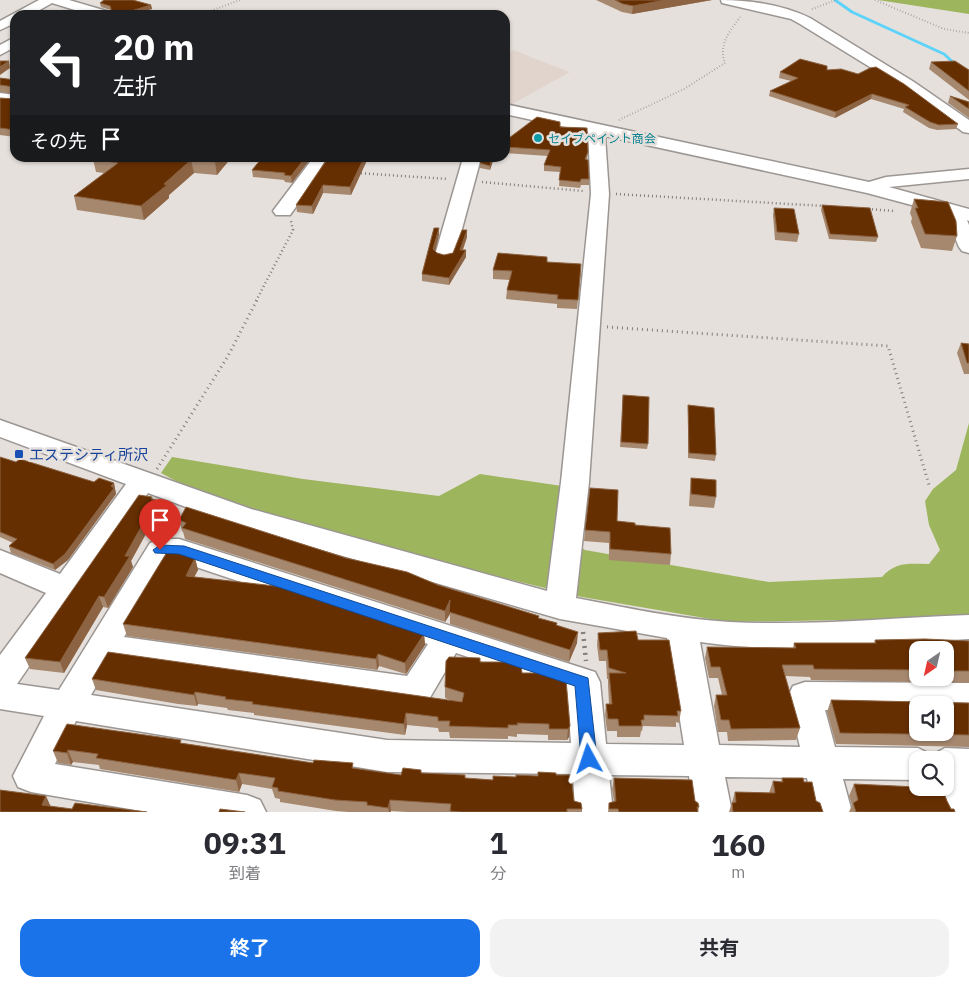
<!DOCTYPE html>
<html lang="ja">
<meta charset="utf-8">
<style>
:root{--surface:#fff;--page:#f2f2f3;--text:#2b2b33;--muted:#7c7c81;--accent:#1a73e8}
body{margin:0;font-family:"IBM Plex Sans","Noto Sans JP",sans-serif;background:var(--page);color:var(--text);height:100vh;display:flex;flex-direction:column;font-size:19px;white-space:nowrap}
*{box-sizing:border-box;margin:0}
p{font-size:16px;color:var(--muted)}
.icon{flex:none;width:28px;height:28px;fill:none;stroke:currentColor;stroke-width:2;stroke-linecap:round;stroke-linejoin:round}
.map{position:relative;height:812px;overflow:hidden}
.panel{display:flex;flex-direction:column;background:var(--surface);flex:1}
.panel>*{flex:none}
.top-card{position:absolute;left:10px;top:10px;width:500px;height:152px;border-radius:15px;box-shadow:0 1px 4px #0004;background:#202124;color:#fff;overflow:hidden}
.needle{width:32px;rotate:214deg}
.buttons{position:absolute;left:909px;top:641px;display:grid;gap:10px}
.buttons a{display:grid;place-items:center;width:45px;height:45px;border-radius:10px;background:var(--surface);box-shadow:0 1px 4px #0004;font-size:25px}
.pin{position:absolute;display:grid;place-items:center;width:42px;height:42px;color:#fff;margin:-51px -21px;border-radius:50% 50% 50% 0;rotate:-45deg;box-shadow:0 0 5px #0007}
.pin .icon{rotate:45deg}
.me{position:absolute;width:55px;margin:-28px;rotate:355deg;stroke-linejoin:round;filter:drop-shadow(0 0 4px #0008)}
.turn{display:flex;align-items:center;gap:18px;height:105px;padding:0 20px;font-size:22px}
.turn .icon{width:65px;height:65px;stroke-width:2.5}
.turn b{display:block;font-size:35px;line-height:42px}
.then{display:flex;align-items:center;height:48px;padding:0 20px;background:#0003;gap:10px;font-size:19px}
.eta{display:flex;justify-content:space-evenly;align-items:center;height:85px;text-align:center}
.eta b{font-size:30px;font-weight:700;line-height:35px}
.button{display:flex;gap:10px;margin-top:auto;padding:10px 20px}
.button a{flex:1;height:58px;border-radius:15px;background:var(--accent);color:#fff;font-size:20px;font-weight:700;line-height:58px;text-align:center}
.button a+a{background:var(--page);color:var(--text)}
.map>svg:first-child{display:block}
.built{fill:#e1d4cc}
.forest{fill:#9db55d}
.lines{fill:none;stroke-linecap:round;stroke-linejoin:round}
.stream{stroke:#5ed3fa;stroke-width:3}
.minor-casing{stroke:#9c9693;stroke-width:3}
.path-far3{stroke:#817d7a;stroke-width:2;stroke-dasharray:0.5 2.5;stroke-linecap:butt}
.path-far2{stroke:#817d7a;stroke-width:2.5;stroke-dasharray:1 3;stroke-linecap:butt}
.path-far1{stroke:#817d7a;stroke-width:3;stroke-dasharray:1 4;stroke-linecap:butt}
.path{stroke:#817d7a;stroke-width:4.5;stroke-dasharray:2 5;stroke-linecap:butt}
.minor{fill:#fff;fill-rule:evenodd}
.wall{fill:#a6886f;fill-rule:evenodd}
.shaded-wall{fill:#8c6443}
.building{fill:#662f02;stroke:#8c6443;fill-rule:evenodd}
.route{fill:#1a73e8;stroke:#114b97}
.culture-dot{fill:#0f9aa8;stroke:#e6e0dc;stroke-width:2}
.transit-dot{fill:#1a4fb4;stroke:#e6e0dc;stroke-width:2}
.labels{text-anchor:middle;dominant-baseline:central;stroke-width:5;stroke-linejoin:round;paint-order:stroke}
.far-culture-label{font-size:12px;fill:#0d838f;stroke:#e6e0dc;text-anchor:start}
.transit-label{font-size:15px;fill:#164399;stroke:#e6e0dc;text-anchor:start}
</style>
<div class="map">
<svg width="969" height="812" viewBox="0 0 969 812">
<rect width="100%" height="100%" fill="#e6e0dc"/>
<path class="built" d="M514,50L533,58L570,72L509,106L505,105V55Z"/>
<g class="forest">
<path d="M878,0H969V14Z"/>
<path d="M969,423V617L955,618L728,622L582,597L451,565L249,508L187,487L161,473L172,457L303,479L439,496L480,474L562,486L558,529L585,550L769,582L882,577C896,561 910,564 929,564L940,550L929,525L925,501L933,489L956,470Z"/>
</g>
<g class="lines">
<path class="stream" d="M835,0L852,12L944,54L956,65"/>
<g class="minor-casing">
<g id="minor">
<path d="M39,0H69L110,12L112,15H91L52,3L31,15H15V23L0,30V21Z"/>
<path d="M721,0C750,0 783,5 810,18L914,82L969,120V133L963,132L904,88L800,24L791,19L722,3Z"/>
<path d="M15,37V47L0,55V45Z"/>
<path d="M0,93L15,95V105L0,103Z"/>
<path d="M505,104L869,182L886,177L969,169V179L889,187L969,209V221L967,220L969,225V253L962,251L959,247L945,214L867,193L605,136L609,194L589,482L576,598C627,608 679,619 730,622C810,626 890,618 969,615V639C880,644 788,655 700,642L719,745L800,747L788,696L793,686L805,682L969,683V711H945V705H918V711L825,710L835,747L918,748L932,755L945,748L969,749V812H943L935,788H945V760H918V780L843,779L852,812H814L807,778L725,777L732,812H694L689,776L609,775L613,812H575L573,774L387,772L76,721L55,764L247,795L260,800L266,812H147L31,792L18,787L13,776L44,716L0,709V655L46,593L0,573V550L60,574L126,484L0,437V420L251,509L547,591L561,482L591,194L588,132L505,114ZM148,493L232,524L560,619L667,638L684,745L606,744L600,682L595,672L179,539H160L150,543L59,690L17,684ZM169,561H178L428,644L407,676L124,637ZM456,653L567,690L571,743L387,740L91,695L111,661L416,705L428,701Z"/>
<path d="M313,158H331L290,215H276L273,211Z"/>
<path d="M463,158H481L455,255L452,259L445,261L438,259L435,255Z"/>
</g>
</g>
<g class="path-far3">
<path d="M875,0L944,29L969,33"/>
<path d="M812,9L836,0"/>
<path d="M200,15L240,0"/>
<path d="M619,120L684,89L725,63C718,45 730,30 741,16"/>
</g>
<g class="path-far2">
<path d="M357,173L448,179"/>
<path d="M482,182L583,191"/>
<path d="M616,194L824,206"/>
<path d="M868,209L894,211"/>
<path d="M256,301L293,230L291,221"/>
</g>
<g class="path-far1">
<path d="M607,327L888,346L929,485"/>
<path d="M157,469L228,356L257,300"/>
<path d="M177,523L183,514"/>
</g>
<g class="path">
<path d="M171,532L178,521"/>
<path d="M583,632L586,661"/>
</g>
<use href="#minor" class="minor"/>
</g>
<g class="wall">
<path d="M596,0H712L632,14L622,12Z"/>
<path d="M100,3L151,5L152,9L111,12V10L101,7Z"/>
<path d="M931,62L969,70V100L929,69Z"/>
<path d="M827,70L958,124L956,129L937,130L929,128L903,112L904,109L871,99L835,118L769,96L770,91L791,81L779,78L780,72Z"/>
<path d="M0,78L15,80V137L0,135V98L14,99V94L0,92Z"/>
<path d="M950,96L969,102V118L948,103Z"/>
<path d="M560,127L588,152L587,160L589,179V185H581L580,188L559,186L560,172L544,171V165L548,156L505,153V141Z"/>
<path d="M231,158L217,175L194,173L169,195V198L144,220L77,210L74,196L104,173L96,172L93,159Z"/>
<path d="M311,158L292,183L285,182L284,180L253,177L252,170Z"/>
<path d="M326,158H368L351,195L323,193L313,214L297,212L296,205L327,158Z"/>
<path d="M494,158L490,170L480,168V163Z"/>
<path d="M914,199L957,236L952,251L921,248L911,222L912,218L910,213Z"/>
<path d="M822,205L878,237L876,242L829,239L821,210Z"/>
<path d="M774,208L799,234L797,242L775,240L773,215Z"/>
<path d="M467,230V237L463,250L466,257L449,285L422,281V274L439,235L435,251L437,253L444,255L453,253Z"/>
<path d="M547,257V262L581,273L577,309L557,308V304L506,299L507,290L510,280L493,279V270Z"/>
<path d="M961,343L969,344V374H964L957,353Z"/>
<path d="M623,395L648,444L647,449L620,447Z"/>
<path d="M688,405L716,455L715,461L688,458Z"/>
<path d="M0,457L16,462L94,482L114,483L116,494L68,560L55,570L11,553L9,546L13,543L0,537Z"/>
<path d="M691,478L716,497L714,508L689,506L690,489Z"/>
<path d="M152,497L153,500H156L159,510L131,561L133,567L108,608L103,607L64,673L30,669L25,658Z"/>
<path d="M179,520L346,558L438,585L539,616V618L557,623V626L577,643L569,662L450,624V614L445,622L185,539L183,532L182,531Z"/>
<path d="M617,521L635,525L671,554L670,565L609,560V543L584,541L585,530Z"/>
<path d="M195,558L198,570L194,577L424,634L425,645L406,674L379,666L377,670L127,636L123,624Z"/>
<path d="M598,633L638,640L681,711L679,723L676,722V727L643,726L642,731H641L640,737H617V731H607L605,715L606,704H609L608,685V679H607L606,661H599L597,645Z"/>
<path d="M875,640L969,641V683L811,680L810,677L785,676L800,728L796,740L728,741L727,732H718L714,706L716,695H722L718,678H709L705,658L707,647L793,648L794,643H874ZM918,650H945V678H918Z"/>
<path d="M480,662L570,726L569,737L567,740H548V735L517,734V737L508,736V739L450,738L449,732H439L438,728L407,725L405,735L254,715V713L228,710L227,708L198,704L197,706L178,704L96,690L92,679L452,701L445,698V687Z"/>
<path d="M831,700L969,703V747L836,744L827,712Z"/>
<path d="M182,743L313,763L401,775L422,773L465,778L493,780L516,777L556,775L574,801L582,809V812H407L391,811V812H348L336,811L280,802V799L275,798L272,789L242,784L239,792L100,769L99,765L73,762L71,765L58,763L53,751Z"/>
<path d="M614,778L695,801L699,807L698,812H608L609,803L614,802L612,789Z"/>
<path d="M782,778L804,782L823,812H729L735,792L769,793L773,781L781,782Z"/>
<path d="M854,784L947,801L951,809L955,812H849L852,805L849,796Z"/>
</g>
<g class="shaded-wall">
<path d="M665,0H712L632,14L633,6Z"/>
<path d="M151,5L152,9L133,15H118Z"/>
<path d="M9,61L10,68L0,75V67Z"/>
<path d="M872,94L871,99L835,118L836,112Z"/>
<path d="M219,158H231L217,175L215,162Z"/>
<path d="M305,158H311L292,183L291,176Z"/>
<path d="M364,158H368L351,195L350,187Z"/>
<path d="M492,158H494L490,170V166Z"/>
<path d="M191,160L194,173L169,195V198L144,220L141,206L164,184Z"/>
<path d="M323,185V193L313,214L312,206Z"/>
<path d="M439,228V235L434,256L433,249Z"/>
<path d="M467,230V237L460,257V250Z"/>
<path d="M466,250V257L449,285V278Z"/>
<path d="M114,483L116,494L68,560L55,570L53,564L111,486Z"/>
<path d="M152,497L154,504L156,500L159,510L131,561L133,567L108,608L104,597L125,556Z"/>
<path d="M195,558L198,570L189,587L186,576Z"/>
<path d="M99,596L103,607L64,673L60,662Z"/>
<path d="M450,600V614L445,622V611Z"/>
<path d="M578,632L577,643L569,662L570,650Z"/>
<path d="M424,634L425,645L406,674L405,663Z"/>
<path d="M378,654L379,666L377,670L376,659Z"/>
<path d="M195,692L198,704L197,706L194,695Z"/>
<path d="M406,713L407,725L405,735L404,724Z"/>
<path d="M570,726L569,737L567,740L568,729Z"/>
<path d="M68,750L73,762L71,765L67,753Z"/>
<path d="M239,773L242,784L239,792L236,780Z"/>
<path d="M46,796L51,807L42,805Z"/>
<path d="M390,800L391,811V812H389L388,808Z"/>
</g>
<g class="building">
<path d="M104,0H133L151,5L118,15H85L88,12H112L110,6L100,3Z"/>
<path d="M615,0H665L633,6L623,4Z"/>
<path d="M800,59L827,66V70L841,69L858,74L870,68L876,67L904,84L958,124L939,125L930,122L905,107L909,105L872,94L836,112L770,91L798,78L780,72Z"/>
<path d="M0,61H9L0,67Z"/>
<path d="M955,61L969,70V91L931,62Z"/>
<path d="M0,78L15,80V130L0,128V98L14,99V87L0,85Z"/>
<path d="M950,96L969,102V109Z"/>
<path d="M537,117L560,122V127L587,128L588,152L585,159L588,160L589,179H581L580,182L559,180L561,167L544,165L550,150L505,147V141Z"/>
<path d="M95,158H219L215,162L191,160L164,184L167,185L141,206L74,196L118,163L93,159Z"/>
<path d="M262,158H305L291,176L284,175L285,173L252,170Z"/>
<path d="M328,158H364L350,187L323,185L312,206L296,205Z"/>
<path d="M482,158H492L490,166L480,163Z"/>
<path d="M914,199L948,202L956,221L957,236L925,234L915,208H918Z"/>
<path d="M822,205L870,208L878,237L830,234Z"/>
<path d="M774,208L794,209L799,234L777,232Z"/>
<path d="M434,228H439L433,249L437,253L444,255L453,253L462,230H467L460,250H466L449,278L422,274Z"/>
<path d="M498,253L547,257V262L581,264L578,300L557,299L558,295L507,290L512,271L493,270Z"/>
<path d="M961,343L969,344V363H967Z"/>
<path d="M623,395L649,397L648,444L621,442Z"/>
<path d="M688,405L714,408L716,455L689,453Z"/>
<path d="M0,457L16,462L20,459L94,482L99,478L114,483L111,486L114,488L65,554L53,564L9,546L17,539L0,532Z"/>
<path d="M691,478L716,480V497L691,494Z"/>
<path d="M590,488L618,490L617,521L635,523V525L670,528L671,554L610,549V532L585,530Z"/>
<path d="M139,495L152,497L151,499L156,500L125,556H130L104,597L99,596L60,662L25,658Z"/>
<path d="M186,507L346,558L407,572L438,585L539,616L538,618L557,623L556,625L578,632L570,650L449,612L450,600L445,611L182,528L186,523L179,520Z"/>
<path d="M167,552H175L195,558L186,576L284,587L424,634L405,663L378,654L376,659L123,624Z"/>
<path d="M636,631L638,640H669L681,711H677L678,716L644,715V720H641L642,726H619L618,719H608L606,704H612L609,673H626L609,668L607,650H600L598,633Z"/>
<path d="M925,639L969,641V671H945V650H918V670L814,669L813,665H782L800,728L731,729L729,720H721L716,695H727L720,667H711L707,647L796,648L794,643H876L875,640Z"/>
<path d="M108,652L462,702L464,693L445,687L446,661L449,657L480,658V662H512L521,665L522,673H546L566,680L570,726L568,729H549V724L517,723L518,725H508V728L449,726L450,721H438V717L406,713L404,724L252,704L253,702L225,699L226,697L195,692L194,695L175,692L92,679Z"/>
<path d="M831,700L969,703V735L840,733ZM918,705H945V732H918Z"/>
<path d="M67,724L181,740L180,743L313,763L314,760L353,763L352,768L401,775L403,768L421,770V773L465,775V778L493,780V776L516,777V775L538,776V772L556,773V775H571L574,801L581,803L582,809H567V812H461L450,811L451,804L390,800L388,808L367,805V802L335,800L278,791V788L272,787L275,778L239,773L236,780L96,758L98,754L68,750L67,753L53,751Z"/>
<path d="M614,778L692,780L695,801L698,803L699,807H697L698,812H619L618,809H609V803L616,801Z"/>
<path d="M782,778H803L804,782H812L816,801L820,803L823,812H733L732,803L736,802L735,792L775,793L773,781L783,782Z"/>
<path d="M854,784L918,787V788H942L947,801L951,809H954L955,812H856L853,803L858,800Z"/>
<path d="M0,790L46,796L42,805L72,809L75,803L147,812H0Z"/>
<path d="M220,809L245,812H219Z"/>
</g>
<path class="route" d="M160,545L184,546L588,678L597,759L595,764L589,766L583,764L581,759L575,686L179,554L155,553L153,550Z"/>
<circle class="culture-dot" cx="538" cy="138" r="5"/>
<rect class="transit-dot" x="14" y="449" width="10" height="10" rx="2.5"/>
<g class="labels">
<g class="far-culture-label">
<text x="548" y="138">セイブペイント商会</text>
</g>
<g class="transit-label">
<text x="29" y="454">エステシティ所沢</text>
</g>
</g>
</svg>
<div class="buttons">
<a><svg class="needle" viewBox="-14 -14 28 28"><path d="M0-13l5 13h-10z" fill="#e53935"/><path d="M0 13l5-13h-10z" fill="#7c7c81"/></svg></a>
<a><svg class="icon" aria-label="sound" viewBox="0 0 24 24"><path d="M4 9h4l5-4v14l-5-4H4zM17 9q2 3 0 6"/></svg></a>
<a><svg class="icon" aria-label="search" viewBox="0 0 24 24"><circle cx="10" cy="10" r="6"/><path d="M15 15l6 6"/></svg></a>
</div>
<div class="pin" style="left:160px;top:550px;background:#d93025"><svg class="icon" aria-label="arrive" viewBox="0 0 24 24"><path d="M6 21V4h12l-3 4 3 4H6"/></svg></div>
<svg class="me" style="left:589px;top:759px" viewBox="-20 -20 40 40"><path d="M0-17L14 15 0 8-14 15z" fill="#1a73e8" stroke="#fff" stroke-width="4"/></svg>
<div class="top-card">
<div class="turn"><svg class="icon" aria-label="left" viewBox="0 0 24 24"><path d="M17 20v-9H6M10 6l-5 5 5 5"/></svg><div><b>20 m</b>左折</div></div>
<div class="then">その先<svg class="icon" aria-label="arrive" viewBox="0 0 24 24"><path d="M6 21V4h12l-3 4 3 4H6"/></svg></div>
</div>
</div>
<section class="panel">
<div class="eta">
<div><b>09:31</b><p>到着</p></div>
<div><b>1</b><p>分</p></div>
<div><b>160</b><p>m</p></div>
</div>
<div class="button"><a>終了</a><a>共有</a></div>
</section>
